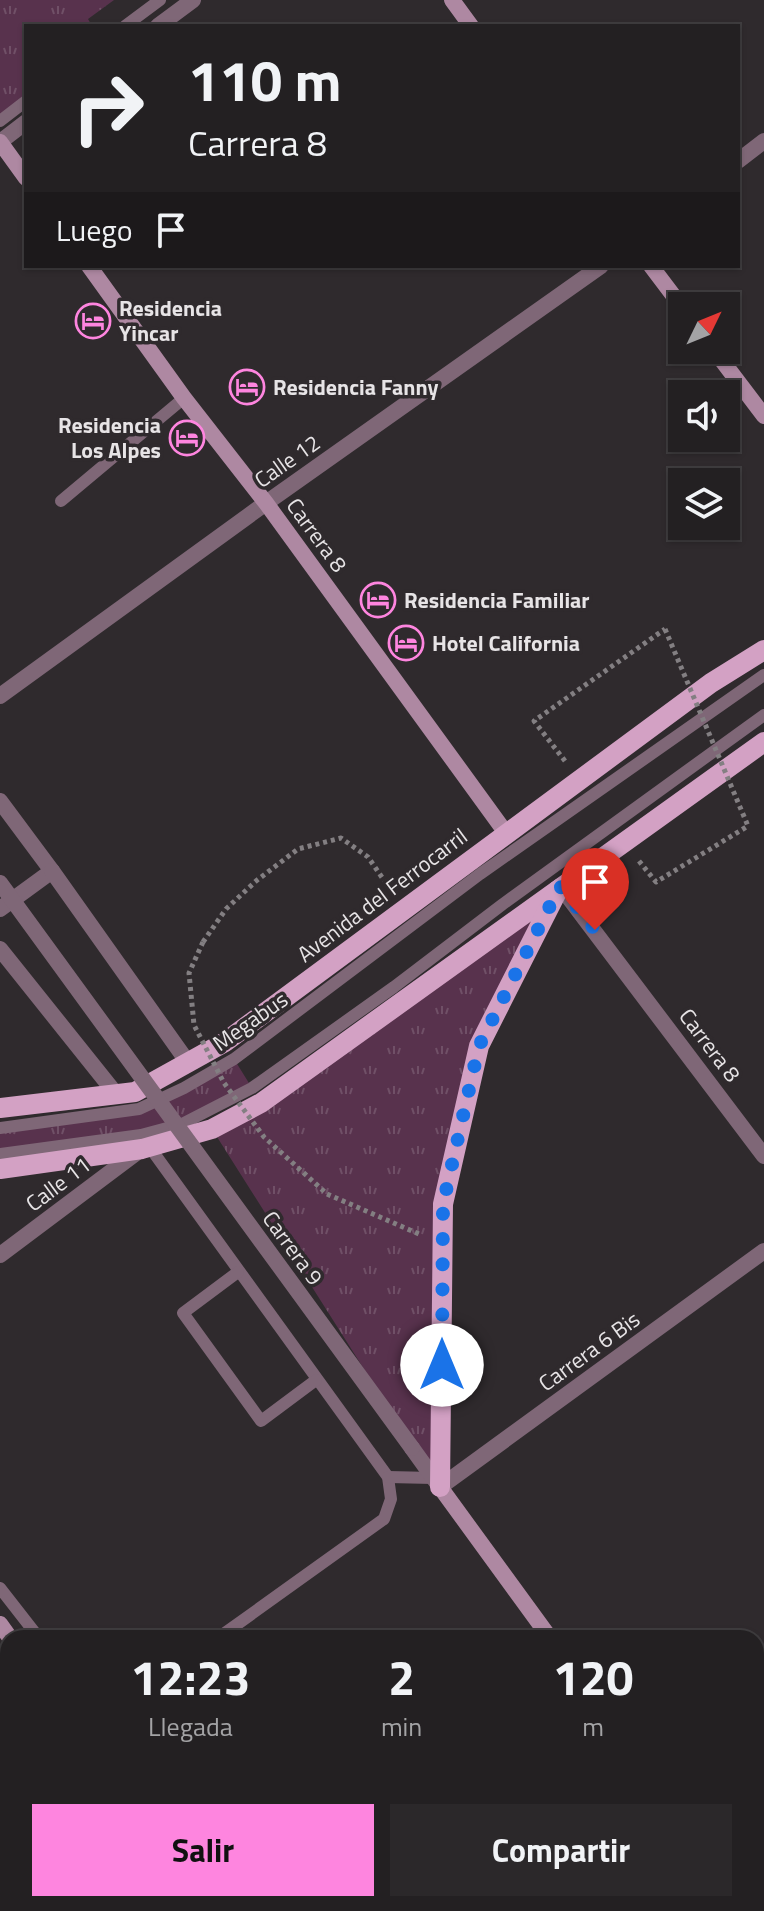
<!DOCTYPE html>
<html lang="es">
<style>
:root{--surface:#232022;--page:#2b282a;--text:#f1f3f6;--muted:#a3a3a5;--line:#403e40;--accent:#fe85df}
body{margin:0;font-family:"Titillium Web",sans-serif;background:var(--page);color:var(--text);height:100vh;display:flex;flex-direction:column;font-size:30px;white-space:nowrap}
*{box-sizing:border-box;margin:0}
p{font-size:26px;color:var(--muted)}
.icon{flex:none;width:44px;height:44px;fill:none;stroke:currentColor;stroke-width:2;stroke-linecap:round;stroke-linejoin:round}
.map{position:relative;flex:1;overflow:hidden}
.panel{position:absolute;left:0px;top:1630px;width:764px;height:282px;display:flex;flex-direction:column;background:var(--surface);border-radius:24px 24px 0 0;box-shadow:0 2px 6px #0004,0 0 0 2px var(--line)}
.panel>*{flex:none}
.hud{position:absolute;left:24px;top:24px;width:716px;height:244px;border-radius:0px;box-shadow:0 2px 6px #0004,0 0 0 2px var(--line);background:#232022;color:var(--text);overflow:hidden}
.needle{width:52px;rotate:47deg}
.buttons{position:absolute;left:668px;top:292px;display:grid;gap:16px}
.buttons a{display:grid;place-items:center;width:72px;height:72px;border-radius:0px;background:var(--surface);box-shadow:0 2px 6px #0004,0 0 0 2px var(--line);font-size:40px}
.pin{position:absolute;display:grid;place-items:center;width:68px;height:68px;color:#fff;margin:-82px -34px;border-radius:50% 50% 50% 0;rotate:-45deg;box-shadow:0 0 8px #0007}
.pin .icon{rotate:45deg}
.me{position:absolute;width:88px;margin:-44px;rotate:0deg;stroke-linejoin:round;filter:drop-shadow(0 0 6px #0008)}
.turn{display:flex;align-items:center;gap:28px;height:168px;padding:0 32px;font-size:36px}
.turn .icon{width:104px;height:104px;stroke-width:2.5}
.turn b{display:block;font-size:56px;line-height:68px}
.then{display:flex;align-items:center;height:76px;padding:0 32px;background:#0003;gap:16px;font-size:30px}
.eta{display:flex;justify-content:space-evenly;align-items:center;height:136px;text-align:center}
.eta b{font-size:48px;font-weight:700;line-height:56px}
.action{display:flex;gap:16px;margin-top:auto;padding:16px 32px}
.action a{flex:1;height:92px;border-radius:0px;background:var(--accent);color:#111;font-size:32px;font-weight:700;line-height:92px;text-align:center}
.action a+a{background:var(--page);color:var(--text)}
.map>svg:first-child{display:block}
.grass{fill:url(#grass-tufts)}
.lines{fill:none;stroke-linecap:round;stroke-linejoin:round}
.path{stroke:#837f82;stroke-width:5;stroke-dasharray:4 4;stroke-linecap:butt}
.lane{stroke:#7f6777;stroke-width:12}
.street{stroke:#7f6777;stroke-width:16}
.secondary{stroke:#ae88a2;stroke-width:16}
.primary{stroke:#d3a1c4;stroke-width:20}
.path-bridge{stroke:#837f82;stroke-width:5;stroke-dasharray:4 4;stroke-linecap:butt}
.street-bridge{stroke:#7f6777;stroke-width:16}
.route{stroke:#1a73e8;stroke-width:14;stroke-dasharray:0 25.2}
.labels{text-anchor:middle;dominant-baseline:central;stroke-width:7;stroke-linejoin:round;paint-order:stroke}
.poi-label{font-size:22px;font-weight:bold;fill:#e7e4e6;stroke:#2f2a2d;text-anchor:start}
.street-label{font-size:22px;fill:#e7e4e6;stroke:#2f2a2d}
</style>
<div class="map">
<svg width="764" height="1911" viewBox="0 0 764 1911">
<defs>
<pattern id="grass-tufts" width="24" height="20" patternUnits="userSpaceOnUse" patternTransform="scale(2)"><rect width="24" height="20" fill="#58324d"/><path d="M3 7l-1-3M5 7V3M7 7l1-3M15 17l-1-3M17 17v-4M19 17l1-3" fill="none" stroke="#705067"/></pattern>
</defs>
<rect width="100%" height="100%" fill="#2f2a2d"/>
<g class="grass">
<path d="M0,0H114L88,19L92,26H26V101L0,121Z"/>
<path d="M560,886L479,1046L443,1204L433,1478L212,1129Z"/>
<path d="M234,1059L252,1088L182,1124L0,1154V1128L139,1109Z"/>
</g>
<g class="lines">
<g class="path">
<path d="M565,761L534,721L665,629"/>
<path d="M639,861L656,882L748,826"/>
<path d="M203,942L226,909L256,881L298,849L341,838L368,857L390,889"/>
<path d="M327,1194L419,1234"/>
</g>
<g class="lane">
<path d="M125,26L160,0"/>
<path d="M0,121L26,101"/>
<path d="M61,501L184,398"/>
<path d="M0,1128L139,1109L184,1088L234,1059L480,874L764,675"/>
<path d="M146,1142L388,1477L391,1499L384,1519L218,1638"/>
<path d="M0,1154L141,1135L182,1124L252,1088L394,987L503,904L764,715"/>
<path d="M238,1272L183,1313L261,1421L316,1380"/>
<path d="M388,1477L433,1478"/>
<path d="M0,1588L39,1638"/>
</g>
<g class="street">
<path d="M158,26L193,0"/>
<path d="M0,142L26,122"/>
<path d="M738,161L764,141"/>
<path d="M0,696L266,503L601,266"/>
<path d="M0,801L52,871L0,909"/>
<path d="M52,871L189,1064"/>
<path d="M560,886L764,1156"/>
<path d="M0,949L116,1094"/>
<path d="M0,1255L140,1150"/>
<path d="M412,1448L440,1487L764,1251"/>
<path d="M0,1669L8,1680"/>
<path d="M0,1797L8,1791"/>
<path d="M756,1823L764,1817"/>
<path d="M635,1911L645,1904"/>
</g>
<g class="secondary">
<path d="M452,0L471,26"/>
<path d="M0,142L26,178"/>
<path d="M89,266L184,398L266,503L506,833"/>
<path d="M651,266L682,307"/>
<path d="M714,350L764,416"/>
<path d="M440,1487L550,1638"/>
<path d="M0,1624L10,1638"/>
<path d="M200,1904L205,1911"/>
<path d="M754,1904L759,1911"/>
</g>
<g class="primary">
<path d="M0,1108L135,1092L225,1042L711,683L764,650"/>
<path d="M0,1169L142,1149L212,1129L261,1103L764,742"/>
<path d="M440,1487L443,1204L479,1046L558,890"/>
</g>
<g class="path-bridge">
<path d="M665,629L748,826"/>
<path d="M203,942L189,973L194,1025L224,1083L264,1137L327,1194"/>
</g>
<path class="street-bridge" d="M0,883L412,1448"/>
</g>
<g class="lines">
<path class="route" d="M442,1365L443,1204L479,1046L560,886L595,930"/>
</g>
<defs>
<g id="hotel-ring" transform="scale(1.8)"><circle r="9.5" fill="#2f2a2d" stroke="#fe85df" stroke-width="1.5"/><path d="M-6-4.5h1.5V1H6V5H4.5V3h-9V5H-6ZM-4 0a1.8 1.8 0 1 1 3.6 0ZM.5 0V-2.5h3Q6-2.5 6 0Z" fill="#fe85df"/></g>
</defs>
<g fill-rule="evenodd">
<use href="#hotel-ring" x="93" y="321"/>
<use href="#hotel-ring" x="247" y="387"/>
<use href="#hotel-ring" x="187" y="438"/>
<use href="#hotel-ring" x="378" y="600"/>
<use href="#hotel-ring" x="406" y="643"/>
</g>
<g class="labels">
<g class="poi-label">
<text x="119" y="308">Residencia<tspan x="119" dy="25">Yincar</tspan></text>
<text x="273" y="387">Residencia Fanny</text>
<text x="161" y="425" text-anchor="end">Residencia<tspan x="161" dy="25">Los Alpes</tspan></text>
<text x="404" y="600">Residencia Familiar</text>
<text x="432" y="643">Hotel California</text>
</g>
<g class="street-label">
<text transform="translate(287 461) rotate(-35)">Calle 12</text>
<text transform="translate(317 535) rotate(54)">Carrera 8</text>
<text transform="translate(382 895) rotate(-37)">Avenida del Ferrocarril</text>
<text transform="translate(250 1021) rotate(-35)">Megabus</text>
<text transform="translate(710 1045) rotate(53)">Carrera 8</text>
<text transform="translate(58 1184) rotate(-37)">Calle 11</text>
<text transform="translate(293 1248) rotate(54)">Carrera 9</text>
<text transform="translate(589 1351) rotate(-36)">Carrera 6 Bis</text>
</g>
</g>
</svg>
<div class="buttons">
<a><svg class="needle" viewBox="-14 -14 28 28"><path d="M0-13l5 13h-10z" fill="#e53935"/><path d="M0 13l5-13h-10z" fill="#a3a3a5"/></svg></a>
<a><svg class="icon" aria-label="sound" viewBox="0 0 24 24"><path d="M4 9h4l5-4v14l-5-4H4zM17 9q2 3 0 6"/></svg></a>
<a><svg class="icon" aria-label="layers" viewBox="0 0 24 24"><path d="M12 4l9 5-9 5-9-5zM3 14l9 5 9-5"/></svg></a>
</div>
<div class="pin" style="left:595px;top:930px;background:#d93025"><svg class="icon" aria-label="arrive" viewBox="0 0 24 24"><path d="M6 21V4h12l-3 4 3 4H6"/></svg></div>
<svg class="me" style="left:442px;top:1365px" viewBox="-20 -20 40 40"><circle r="19" fill="#fff"/><path d="M0-13L10 11 0 6-10 11z" fill="#1a73e8"/></svg>
<div class="hud">
<div class="turn"><svg class="icon" aria-label="right" viewBox="0 0 24 24"><path d="M7 20v-9h11M14 6l5 5-5 5"/></svg><div><b>110 m</b>Carrera 8</div></div>
<div class="then">Luego<svg class="icon" aria-label="arrive" viewBox="0 0 24 24"><path d="M6 21V4h12l-3 4 3 4H6"/></svg></div>
</div>
<section class="panel">
<div class="eta">
<div><b>12:23</b><p>Llegada</p></div>
<div><b>2</b><p>min</p></div>
<div><b>120</b><p>m</p></div>
</div>
<div class="action"><a>Salir</a><a>Compartir</a></div>
</section>
</div>
